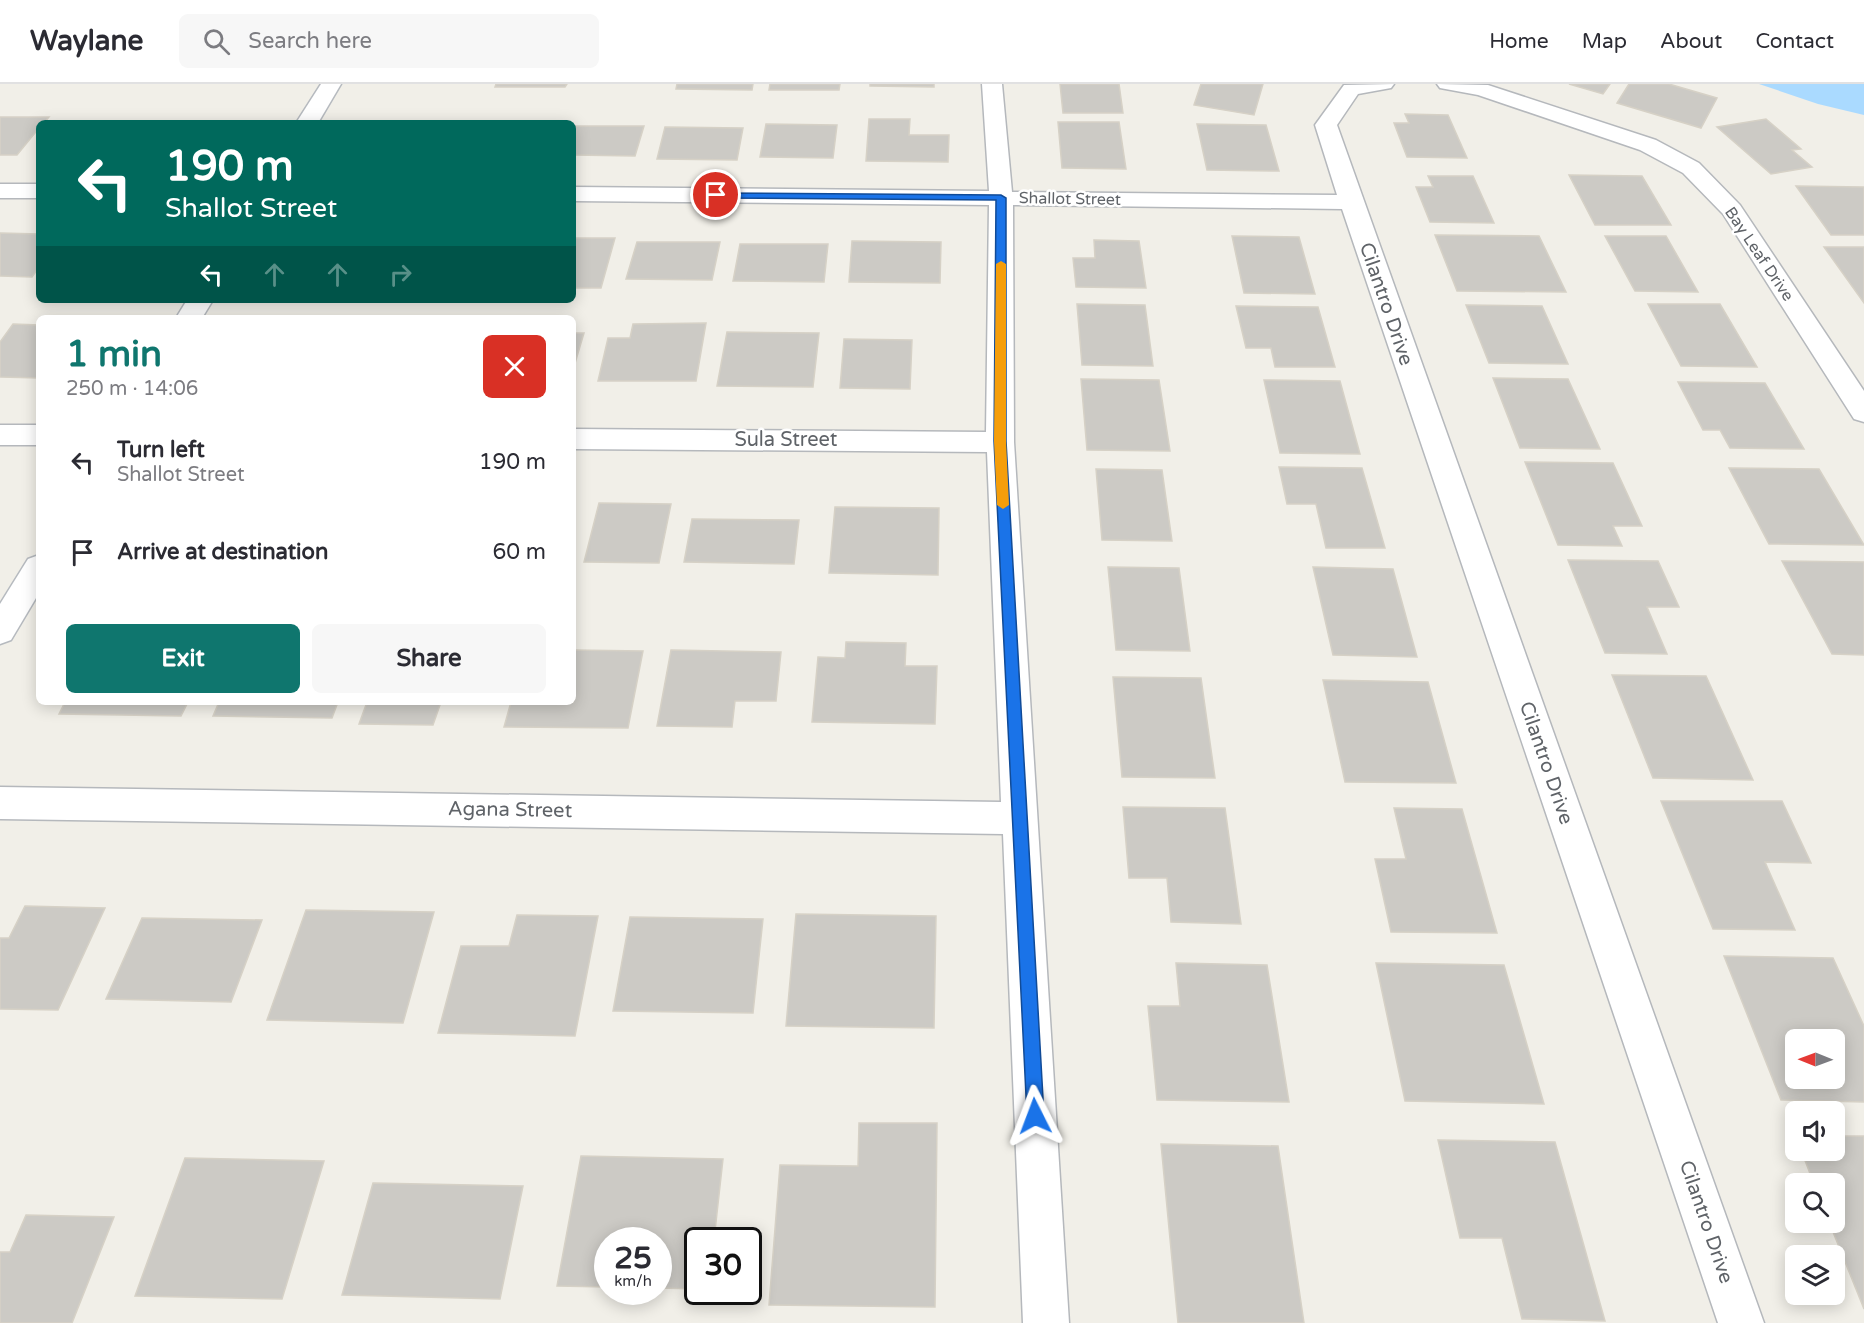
<!DOCTYPE html>
<meta charset="utf-8">
<style>
:root{--surface:#fff;--page:#f7f7f7;--text:#2b2b33;--muted:#7c7c81;--line:#e1e1e2;--accent:#0f766e}
body{margin:0;font-family:"Varela Round",sans-serif;background:var(--page);color:var(--text);height:100vh;display:flex;flex-direction:column;font-size:22px;white-space:nowrap}
*{box-sizing:border-box;margin:0}
p{font-size:20px;color:var(--muted)}
.icon{flex:none;width:33px;height:33px;fill:none;stroke:currentColor;stroke-width:2;stroke-linecap:round;stroke-linejoin:round}
.map{position:relative;flex:1;overflow:hidden}
.details{position:absolute;left:36px;top:231px;width:540px;height:390px;display:flex;flex-direction:column;background:var(--surface);border-radius:9px;box-shadow:0 3px 15px #0003}
.details>*{flex:none}
.hud{position:absolute;left:36px;top:36px;width:540px;height:183px;border-radius:9px;box-shadow:0 3px 15px #0003;background:#00695c;color:#fff;overflow:hidden}
.needle{width:39px;rotate:271deg}
.fabs{position:absolute;left:1785px;top:945px;display:grid;gap:12px}
.fabs a{display:grid;place-items:center;width:60px;height:60px;border-radius:9px;background:var(--surface);box-shadow:0 3px 15px #0003;font-size:30px}
.speed{position:absolute;left:594px;top:1143px;display:flex;gap:12px;font-size:30px;font-weight:700;text-align:center}
.speed>*{display:grid;place-content:center;width:78px;height:78px;border-radius:50%;background:var(--surface);box-shadow:0 3px 15px #0003;line-height:1}
.speed small{font-size:15px;font-weight:400}
.speed .limit{border:3px solid #111;border-radius:9px;background:#fff;color:#111}
.pin{position:absolute;display:grid;place-items:center;width:51px;height:51px;color:#fff;margin:-26px;border:3px solid #fff;border-radius:50%;box-shadow:0 2px 6px #0007}
.me{position:absolute;width:66px;margin:-33px;rotate:357deg;stroke-linejoin:round;filter:drop-shadow(0 0 4px #0008)}
.turn{display:flex;align-items:center;gap:21px;height:126px;padding:0 30px;font-size:27px}
.turn .icon{width:78px;height:78px;stroke-width:2.5}
.turn b{display:block;font-size:42px;line-height:51px}
.lanes{display:flex;align-items:center;height:57px;padding:0 30px;background:#0003;justify-content:center;gap:30px;direction:ltr}
.lanes .off{opacity:.35}
.round{display:grid;place-items:center;flex:none;width:63px;height:63px;border-radius:9px;background:var(--page)}
.head{display:flex;align-items:center;justify-content:space-between;height:102px;padding:0 30px}
h1{font-size:36px;font-weight:700;line-height:45px;color:var(--accent)}
.cta{display:flex;gap:12px;margin-top:auto;padding:12px 30px}
.cta a{flex:1;height:69px;border-radius:9px;background:var(--accent);color:#fff;font-size:24px;font-weight:700;line-height:69px;text-align:center}
.cta a+a{background:var(--page);color:var(--text)}
ul{padding:0;list-style:none}
li{display:flex;align-items:center;gap:18px;height:90px;padding:0 30px}
li div{flex:1}
li b{display:block;font-size:22px}
li em{font-style:normal}
header{display:flex;align-items:center;gap:36px;box-sizing:border-box;height:84px;padding:0 30px;background:var(--surface);border-bottom:2px solid var(--line)}
header strong{font-size:28px}
nav{display:flex;gap:33px;margin-inline-start:auto;font-size:21px}
.search{width:420px;height:54px;background:var(--page);display:flex;align-items:center;gap:15px;box-sizing:border-box;padding:0 21px;border-radius:9px;color:var(--muted);font-size:22px}
.map>svg:first-child{display:block}
.water{fill:#aadaff}
.building{fill:#cccac5;stroke:#d6d1c6;stroke-width:1.5;fill-rule:evenodd}
.lines{fill:none;stroke-linecap:round;stroke-linejoin:round}
.street-casing{stroke:#b5b8bc;stroke-width:3}
.secondary-casing{stroke:#b6babf;stroke-width:3}
.street{fill:#fff;fill-rule:evenodd}
.secondary{fill:#fff;fill-rule:evenodd}
.route{fill:#1a73e8;stroke:#114b97;stroke-width:1.5}
.slow{fill:#f59e0b}
.labels{text-anchor:middle;dominant-baseline:central;stroke-width:5;stroke-linejoin:round;paint-order:stroke}
.far-street-label{font-size:16px;fill:#5f6368;stroke:#fff}
.street-label{font-size:20px;fill:#5f6368;stroke:#fff}
</style>
<header>
<strong>Waylane</strong>
<div class="search"><svg class="icon" aria-label="search" viewBox="0 0 24 24"><circle cx="10" cy="10" r="6"/><path d="M15 15l6 6"/></svg>Search here</div>
<nav><a>Home</a><a>Map</a><a>About</a><a>Contact</a></nav>
</header>
<div class="map">
<svg width="1864" height="1239" viewBox="0 0 1864 1239">
<rect width="100%" height="100%" fill="#f1efe8"/>
<path class="water" d="M1759,0H1864V31L1818,20Z"/>
<g class="building">
<path d="M496,0H567L565,3H495Z"/>
<path d="M677,0H753L752,6L676,5Z"/>
<path d="M770,0H840L839,6H769Z"/>
<path d="M870,0H934V3L870,2Z"/>
<path d="M1060,0H1119L1123,29H1063Z"/>
<path d="M1201,0H1263L1254,31L1194,21Z"/>
<path d="M1569,0H1610L1603,10Z"/>
<path d="M1629,0H1669L1717,14L1701,44L1617,19Z"/>
<path d="M1405,30L1448,31L1467,74L1407,73L1394,39H1409Z"/>
<path d="M0,33H49L44,39H39V44L17,71H0Z"/>
<path d="M869,35H910L909,51H949L948,78L866,77Z"/>
<path d="M1766,35L1801,65L1792,66L1812,83L1771,90L1717,43Z"/>
<path d="M1058,38H1119L1126,85L1062,84Z"/>
<path d="M766,40L837,41L833,74L760,73Z"/>
<path d="M1197,40L1266,41L1279,87L1207,86Z"/>
<path d="M573,42H644L635,72L573,71Z"/>
<path d="M665,43L743,44L737,76L657,75Z"/>
<path d="M1569,91L1642,92L1671,141H1595Z"/>
<path d="M1428,92H1473L1494,139L1430,138L1416,103H1433Z"/>
<path d="M1796,102L1864,103V151H1831Z"/>
<path d="M0,149L39,150V183L32,193L0,192Z"/>
<path d="M1435,151L1539,152L1566,208L1457,207Z"/>
<path d="M1232,152L1299,153L1315,210L1244,209Z"/>
<path d="M1605,152H1666L1698,208L1635,207Z"/>
<path d="M573,154H615L601,204H573Z"/>
<path d="M1094,156L1139,157L1146,204L1076,203L1073,174H1095Z"/>
<path d="M852,157L941,158L940,199L849,198Z"/>
<path d="M637,158H720L712,196L626,195Z"/>
<path d="M740,160H828L824,198L733,197Z"/>
<path d="M1824,163H1864V219Z"/>
<path d="M1077,220L1145,221L1153,282L1082,281Z"/>
<path d="M1648,220H1720L1757,283L1681,282Z"/>
<path d="M1466,221L1542,222L1568,280L1489,279Z"/>
<path d="M1236,222L1318,223L1335,283H1275L1271,264H1246Z"/>
<path d="M706,239L696,297H598L608,254H630L633,240Z"/>
<path d="M13,240L39,241V294L0,293V258Z"/>
<path d="M727,248L819,249L813,303L717,302Z"/>
<path d="M573,249H584L573,286Z"/>
<path d="M844,255L912,256L910,305L840,304Z"/>
<path d="M1493,294L1568,295L1600,365L1520,364Z"/>
<path d="M1081,295L1159,296L1170,367L1087,366Z"/>
<path d="M1264,296L1340,297L1360,370L1280,369Z"/>
<path d="M1678,298L1765,299L1804,365L1730,364L1720,346H1703Z"/>
<path d="M1525,378L1613,379L1642,442H1613L1622,462L1558,461Z"/>
<path d="M1279,383L1362,384L1385,464H1326L1316,420H1287Z"/>
<path d="M1729,384L1819,385L1864,461L1769,460Z"/>
<path d="M1096,385L1162,386L1172,457L1102,456Z"/>
<path d="M599,419L671,420L659,479L584,478Z"/>
<path d="M835,423L939,424L938,491L829,489Z"/>
<path d="M692,435L799,436L794,480L684,478Z"/>
<path d="M1568,476L1658,477L1679,523H1647L1667,570L1605,569Z"/>
<path d="M1782,477L1864,478V571L1832,570Z"/>
<path d="M1108,483L1179,484L1190,567L1116,566Z"/>
<path d="M1313,483L1393,485L1417,573L1333,571Z"/>
<path d="M846,558L906,559L905,582H937L935,640L812,638L818,573L845,574Z"/>
<path d="M573,566L643,567L628,644L504,643L511,618H573Z"/>
<path d="M671,566L781,568L776,617H735L732,643L657,642Z"/>
<path d="M1612,591L1706,592L1753,696L1653,694Z"/>
<path d="M1113,593L1201,594L1215,694L1122,693Z"/>
<path d="M1323,596L1428,598L1456,699L1345,698Z"/>
<path d="M65,618H188L181,632L59,630Z"/>
<path d="M219,618H338L332,634L213,632Z"/>
<path d="M367,618H441L433,641L359,640Z"/>
<path d="M1661,717H1782L1811,779L1765,778L1795,846L1713,845Z"/>
<path d="M1123,723L1225,724L1241,840L1171,838L1167,794H1129Z"/>
<path d="M1394,724L1462,725L1497,849L1391,848L1375,775H1406Z"/>
<path d="M25,822L105,824L58,926L0,925V854H9Z"/>
<path d="M306,826L434,828L403,939L267,936Z"/>
<path d="M796,830L936,832L934,944L786,942Z"/>
<path d="M517,831L598,832L575,952L438,949L461,862H509Z"/>
<path d="M630,833L763,835L753,929L613,927Z"/>
<path d="M142,834L262,836L231,918L106,915Z"/>
<path d="M1724,872L1833,874L1864,942V1018L1781,1016ZM1796,956H1834V994H1796Z"/>
<path d="M1176,879L1267,881L1289,1018L1157,1016L1148,922H1180Z"/>
<path d="M1376,879L1504,881L1544,1020L1405,1017Z"/>
<path d="M859,1039H937L935,1223L769,1221L780,1081L858,1082Z"/>
<path d="M1834,1052H1864V1225L1829,1138H1834V1100H1814L1801,1066H1834Z"/>
<path d="M1438,1056L1555,1058L1605,1237L1522,1235L1502,1154H1460Z"/>
<path d="M1161,1060L1278,1062L1304,1239H1178Z"/>
<path d="M581,1072L723,1075L714,1156H698V1205L658,1204V1156H608V1203L557,1202Z"/>
<path d="M185,1074L324,1077L282,1215L135,1212Z"/>
<path d="M373,1099L523,1102L500,1215L342,1211Z"/>
<path d="M26,1131L114,1133L72,1239H0V1168H10Z"/>
</g>
<g class="lines">
<g class="street-casing">
<g id="street">
<path d="M982,0H1002L1012,108L1337,111L1315,41L1344,1L1394,0L1391,4L1358,10L1337,41L1764,1239H1718L1342,125L1013,121L1014,358L1069,1239H1023L1003,750L0,735V703L1001,718L987,368L573,365V345L986,348L989,121L573,117V103L989,107Z"/>
<path d="M1437,0L1488,1L1656,56L1699,79L1740,121L1864,307V338L1854,335L1723,130L1683,89L1640,66L1478,11L1440,4Z"/>
<rect x="0" y="100" width="39" height="14"/>
<rect x="0" y="341" width="39" height="20"/>
</g>
</g>
<g class="secondary-casing">
<g id="secondary">
<path d="M321,0H341L318,39H296Z"/>
<path d="M187,216H213L202,234H176Z"/>
<path d="M39,471V509L11,556L0,560V520L28,475Z"/>
</g>
</g>
<use href="#street" class="street"/>
<use href="#secondary" class="secondary"/>
</g>
<path class="route" d="M712,109L1001,111L1006,114V357L1044,1032L1041,1038L1035,1041L1029,1038L1027,1032L994,357L996,116L716,114L712,113Z"/>
<path class="slow" d="M1001,177L1006,180V357L1009,421L1003,425L997,421L994,357L996,180Z"/>
<g class="labels">
<g class="far-street-label">
<text transform="translate(1070 115) rotate(1)">Shallot Street</text>
<text transform="translate(1759 170) rotate(56)">Bay Leaf Drive</text>
</g>
<g class="street-label">
<text transform="translate(1386 220) rotate(71)">Cilantro Drive</text>
<text x="786" y="356">Sula Street</text>
<text transform="translate(1546 679) rotate(71)">Cilantro Drive</text>
<text transform="translate(510 726) rotate(1)">Agana Street</text>
<text transform="translate(1706 1138) rotate(71)">Cilantro Drive</text>
</g>
</g>
</svg>
<div class="fabs">
<a><svg class="needle" viewBox="-14 -14 28 28"><path d="M0-13l5 13h-10z" fill="#e53935"/><path d="M0 13l5-13h-10z" fill="#7c7c81"/></svg></a>
<a><svg class="icon" aria-label="sound" viewBox="0 0 24 24"><path d="M4 9h4l5-4v14l-5-4H4zM17 9q2 3 0 6"/></svg></a>
<a><svg class="icon" aria-label="search" viewBox="0 0 24 24"><circle cx="10" cy="10" r="6"/><path d="M15 15l6 6"/></svg></a>
<a><svg class="icon" aria-label="layers" viewBox="0 0 24 24"><path d="M12 4l9 5-9 5-9-5zM3 14l9 5 9-5"/></svg></a>
</div>
<div class="speed"><div>25<small>km/h</small></div><div class="limit">30</div></div>
<div class="pin" style="left:716px;top:111px;background:#d93025"><svg class="icon" aria-label="arrive" viewBox="0 0 24 24"><path d="M6 21V4h12l-3 4 3 4H6"/></svg></div>
<svg class="me" style="left:1035px;top:1032px" viewBox="-20 -20 40 40"><path d="M0-17L14 15 0 8-14 15z" fill="#1a73e8" stroke="#fff" stroke-width="4"/></svg>
<div class="hud">
<div class="turn"><svg class="icon" aria-label="left" viewBox="0 0 24 24"><path d="M17 20v-9H6M10 6l-5 5 5 5"/></svg><div><b>190 m</b>Shallot Street</div></div>
<div class="lanes"><svg class="icon" aria-label="left" viewBox="0 0 24 24"><path d="M17 20v-9H6M10 6l-5 5 5 5"/></svg><svg class="icon off" aria-label="ahead" viewBox="0 0 24 24"><path d="M12 20V5M6 11l6-6 6 6"/></svg><svg class="icon off" aria-label="ahead" viewBox="0 0 24 24"><path d="M12 20V5M6 11l6-6 6 6"/></svg><svg class="icon off" aria-label="right" viewBox="0 0 24 24"><path d="M7 20v-9h11M14 6l5 5-5 5"/></svg></div>
</div>
<section class="details">
<div class="head"><div><h1>1 min</h1><p>250 m · 14:06</p></div><a class="round" style="background:#d93025;color:#fff"><svg class="icon" aria-label="close" viewBox="0 0 24 24"><path d="M6 6l12 12M18 6L6 18"/></svg></a></div>
<ul>
<li><svg class="icon" aria-label="left" viewBox="0 0 24 24"><path d="M17 20v-9H6M10 6l-5 5 5 5"/></svg><div><b>Turn left</b><p>Shallot Street</p></div><em>190 m</em></li>
<li><svg class="icon" aria-label="arrive" viewBox="0 0 24 24"><path d="M6 21V4h12l-3 4 3 4H6"/></svg><div><b>Arrive at destination</b></div><em>60 m</em></li>
</ul>
<div class="cta"><a>Exit</a><a>Share</a></div>
</section>
</div>
